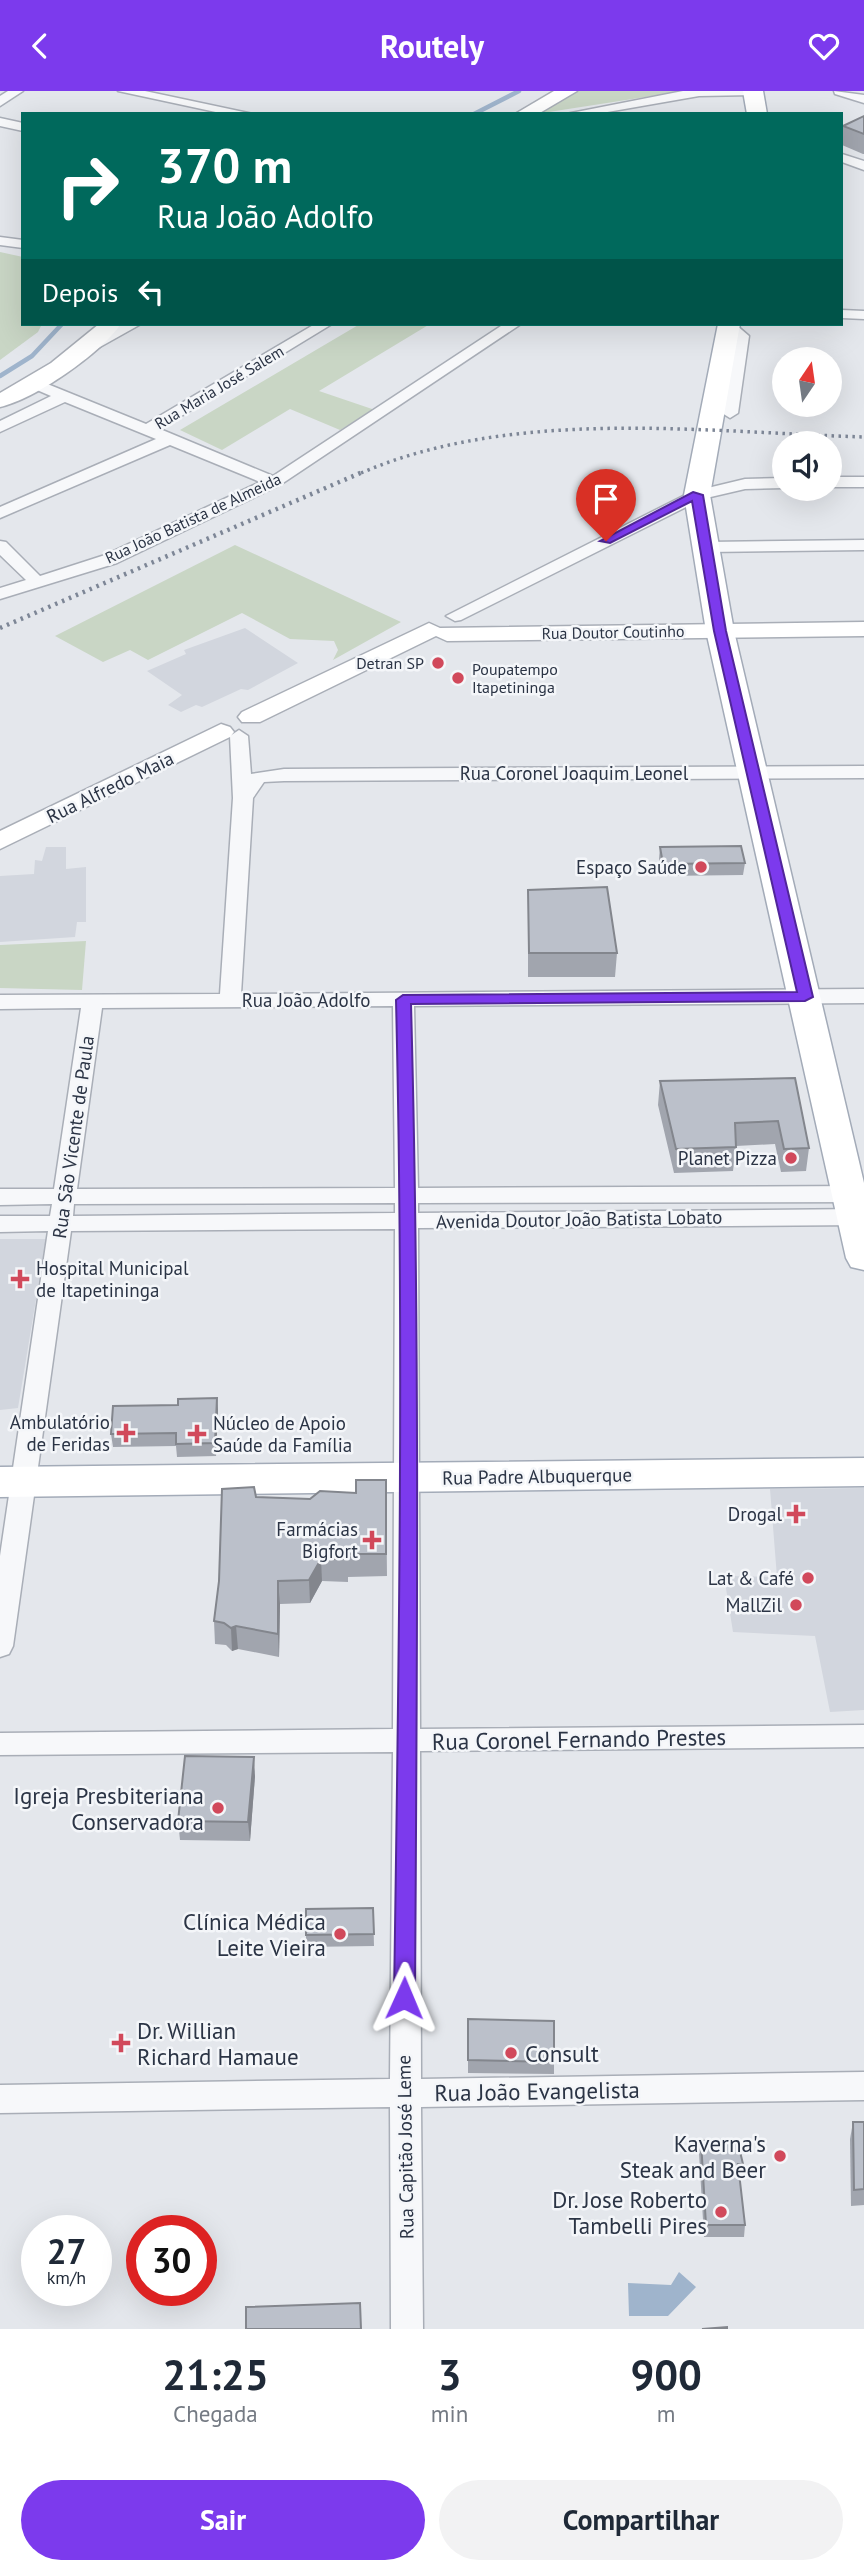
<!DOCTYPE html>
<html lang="pt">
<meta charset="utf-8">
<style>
:root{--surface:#fff;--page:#f2f2f3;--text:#1f2937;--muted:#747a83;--accent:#7c3aed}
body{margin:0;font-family:"PT Sans",sans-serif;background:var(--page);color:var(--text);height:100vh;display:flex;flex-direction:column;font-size:26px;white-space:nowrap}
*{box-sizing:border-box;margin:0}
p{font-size:23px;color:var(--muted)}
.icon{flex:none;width:38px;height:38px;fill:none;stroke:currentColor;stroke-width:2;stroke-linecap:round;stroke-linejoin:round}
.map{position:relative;height:2238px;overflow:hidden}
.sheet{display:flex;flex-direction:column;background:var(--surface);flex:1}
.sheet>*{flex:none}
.banner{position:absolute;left:21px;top:21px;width:822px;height:214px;border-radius:0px;box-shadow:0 7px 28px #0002;background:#00695c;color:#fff;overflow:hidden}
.needle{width:46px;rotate:13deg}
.buttons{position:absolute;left:772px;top:256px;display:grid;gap:14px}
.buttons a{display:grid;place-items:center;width:70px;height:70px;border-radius:50%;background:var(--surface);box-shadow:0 7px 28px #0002;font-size:35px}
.speed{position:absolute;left:21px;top:2124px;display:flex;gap:14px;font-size:35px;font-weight:700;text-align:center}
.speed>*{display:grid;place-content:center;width:91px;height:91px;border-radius:50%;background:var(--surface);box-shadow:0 7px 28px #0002;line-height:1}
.speed small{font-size:18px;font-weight:400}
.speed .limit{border:10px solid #d22;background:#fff;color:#111}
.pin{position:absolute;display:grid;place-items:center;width:60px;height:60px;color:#fff;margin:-72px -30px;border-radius:50% 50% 50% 0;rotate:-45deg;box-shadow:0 0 7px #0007}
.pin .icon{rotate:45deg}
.me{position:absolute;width:77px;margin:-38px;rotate:1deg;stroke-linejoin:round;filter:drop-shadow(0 0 5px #0008)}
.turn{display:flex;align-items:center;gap:24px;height:147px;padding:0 21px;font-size:32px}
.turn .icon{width:91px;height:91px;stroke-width:2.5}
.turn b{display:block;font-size:49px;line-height:60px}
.then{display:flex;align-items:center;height:66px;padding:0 21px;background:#0003;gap:14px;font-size:26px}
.eta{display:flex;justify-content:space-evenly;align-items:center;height:119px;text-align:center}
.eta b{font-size:42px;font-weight:700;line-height:49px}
.action{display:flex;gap:14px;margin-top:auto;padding:14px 21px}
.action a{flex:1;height:80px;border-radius:42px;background:var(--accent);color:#fff;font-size:28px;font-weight:700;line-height:80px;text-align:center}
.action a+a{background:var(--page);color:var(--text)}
header{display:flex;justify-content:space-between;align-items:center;height:91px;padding:0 21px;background:var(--accent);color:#fff;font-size:32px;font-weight:700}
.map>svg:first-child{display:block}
.built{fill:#d2d6de}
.green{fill:#c9d6c5}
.water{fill:#9fb4cc}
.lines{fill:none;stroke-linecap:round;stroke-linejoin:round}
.stream{stroke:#9fb4cc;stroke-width:4.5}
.street-casing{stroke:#a9aeb7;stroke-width:3}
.secondary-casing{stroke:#a9aeb7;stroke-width:3}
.primary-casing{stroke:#a3abb8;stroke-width:3}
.street{fill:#f7f8fa;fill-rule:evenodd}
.secondary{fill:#fff;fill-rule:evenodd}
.primary{fill:#fff;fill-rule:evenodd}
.rail-far1{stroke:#7d8696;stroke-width:3.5;stroke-dasharray:2.5 4.5;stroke-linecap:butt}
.rail{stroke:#7d8696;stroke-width:4.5;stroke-dasharray:2.5 5;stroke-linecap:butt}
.wall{fill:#a1a5ae}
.shaded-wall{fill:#83868d}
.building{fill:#bbc0ca;stroke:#83868d;stroke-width:2}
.route{fill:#7c3aed;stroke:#51269a;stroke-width:2}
.poi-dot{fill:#d1495b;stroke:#f4f6f9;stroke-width:2.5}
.labels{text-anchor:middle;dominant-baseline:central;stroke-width:5;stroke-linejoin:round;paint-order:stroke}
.far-street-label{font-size:16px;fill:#2b3445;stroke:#f4f6f9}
.far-poi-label{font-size:16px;fill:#2b3445;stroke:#f4f6f9;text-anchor:end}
.street-label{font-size:19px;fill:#2b3445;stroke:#f4f6f9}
.poi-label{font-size:19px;fill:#2b3445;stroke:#f4f6f9;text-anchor:end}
.near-street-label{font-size:23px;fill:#2b3445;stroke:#f4f6f9}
.near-poi-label{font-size:23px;fill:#2b3445;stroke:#f4f6f9;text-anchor:end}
</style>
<header><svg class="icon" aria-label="back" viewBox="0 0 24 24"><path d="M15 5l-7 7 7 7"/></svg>Routely<svg class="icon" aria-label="heart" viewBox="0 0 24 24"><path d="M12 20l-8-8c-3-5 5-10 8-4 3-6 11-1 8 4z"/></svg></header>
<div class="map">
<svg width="864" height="2238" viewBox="0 0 864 2238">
<rect width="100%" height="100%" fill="#e4e7ec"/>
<g class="built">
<path d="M245,537L298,572L248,599L241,598L202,616L196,614L181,621L168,614L182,604L147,580L186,563L184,559Z"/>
<path d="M46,756H66V778L86,776V831H77L75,846L0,851V785L34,783L35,769L42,770Z"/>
<path d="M0,1148H46L18,1317L0,1319Z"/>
<path d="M864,1397V1619L830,1621L815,1545L733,1541L724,1485L777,1486L770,1398Z"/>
</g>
<g class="green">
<path d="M576,0H684L536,23Z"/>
<path d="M0,161L23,166V233H42L38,241L0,269Z"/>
<path d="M360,233H430L319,300L375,319L340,339L290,318L222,359L180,339Z"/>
<path d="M235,454L401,531L333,569L338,559L334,550L290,548L242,522L148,569L130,559L103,571L55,545Z"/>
<path d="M86,850L82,899L0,897V854Z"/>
</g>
<path class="water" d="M679,2181L696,2196L668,2225H629L628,2192L671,2194Z"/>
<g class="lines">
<g class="stream">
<path d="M474,23L519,0"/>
<path d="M0,285L32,265L62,233"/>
</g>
<g class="street-casing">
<g id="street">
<path d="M8,0H23L0,15V5Z"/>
<path d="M118,0H145L253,23H225Z"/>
<path d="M683,0H759L753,4L699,5L596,23H566Z"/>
<path d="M834,0L864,4V12L835,3Z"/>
<path d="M0,27L23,32V40L0,35Z"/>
<path d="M842,63L864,70V79L842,71Z"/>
<path d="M0,146L23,149V157L0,154Z"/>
<path d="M842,219L864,220V228L842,227Z"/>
<path d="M123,233H141L91,261L86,263L78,258Z"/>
<path d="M315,233H332L160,338L273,385L504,233H521L280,394L117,472L0,508V497L26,489L0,464V450L6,451L40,485L105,464L260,391L170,354L0,427V416L156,348L65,311L0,341V330L51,305L30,296V290H40L146,333Z"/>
<path d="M722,233H735L749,245L738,322L730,327L722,322L734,247L723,238Z"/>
<rect x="830" y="386" width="34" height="10"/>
<path d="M784,387V397L745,398L702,408L461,529L455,530L446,525L691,401L745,388Z"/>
<path d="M864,449V459L708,461L700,456L708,451Z"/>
<path d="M239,639L248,645L251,683L284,678L864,675V687L284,690L264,691L253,707L241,903L864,898V912L414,915L418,1097L864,1095V1111L418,1112V1122L864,1118V1134L418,1137L420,1638L864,1634V1656L420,1660L421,1988L864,1981V2009L421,2016L423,2238H391L390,2016L0,2022V1994L390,1988L393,1661L0,1664V1642L393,1638L395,1138L71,1140L13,1555L9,1563L0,1566V1465L48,1140L0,1141V1125H50L52,1113L0,1114V1098H54L81,917L0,918V904L220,903L233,707L230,645ZM393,915L395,1097L77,1098L102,917ZM395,1112V1122L73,1125L74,1113Z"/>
</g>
</g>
<g class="secondary-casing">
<g id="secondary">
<path d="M554,0H577L538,23H515Z"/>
<path d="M99,233H121C100,263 35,308 0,316V302L51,272Z"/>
<path d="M864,531V545L447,550L436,545L260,631H242L238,626L242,621L429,532L440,537Z"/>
<path d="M221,633L230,636L234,641L230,646L0,758V740Z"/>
</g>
</g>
<g class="primary-casing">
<g id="primary">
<path d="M743,0H763L767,23H747Z"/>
<path d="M718,233H740L710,404L734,540L864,1092V1179L851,1176L846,1167L706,540L684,404Z"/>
<path d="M864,1367V1395L0,1406V1376Z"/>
</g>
</g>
<use href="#street" class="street"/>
<use href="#secondary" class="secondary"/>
<use href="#primary" class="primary"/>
<path class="rail-far1" d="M361,382C514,316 702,341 864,346"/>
<path class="rail" d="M0,537L365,380"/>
</g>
<g class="wall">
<path d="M864,25V63H863L842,54V46L843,35Z"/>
<path d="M660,756L745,772L743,784L662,785L659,768Z"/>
<path d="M528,799L617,862L615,886H528Z"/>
<path d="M795,987L809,1057L806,1080L781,1081L775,1053L736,1055L733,1080L674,1082L658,1014L660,990Z"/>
<path d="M217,1307L218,1320L216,1365L177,1366L176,1355L113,1356L111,1343L178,1314Z"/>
<path d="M386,1389L387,1485L348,1486V1491L322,1490L310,1512L280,1513L279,1566L238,1558L232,1560L226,1554L215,1553L214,1530L256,1406L310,1408L356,1402Z"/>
<path d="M255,1685L250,1750L180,1749L178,1730Z"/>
<path d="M373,1817L374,1855L306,1856V1844Z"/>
<path d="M468,1928L554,1971V1983L468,1982Z"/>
<path d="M853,2031H864V2114L851,2115L850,2048Z"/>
<path d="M701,2050L743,2073L741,2085H739L745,2134L744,2146H704L699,2062Z"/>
</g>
<g class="shaded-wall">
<path d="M217,1307L218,1320L216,1365L215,1352Z"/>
<path d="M321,1468L322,1490L310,1512L309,1489Z"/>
<path d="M278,1490L280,1513L279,1566L278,1543Z"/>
<path d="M236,1535L238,1558L232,1560L231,1537Z"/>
<path d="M254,1666L255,1685L250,1750L248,1731Z"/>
</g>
<g class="building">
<path d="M864,25V43L843,35Z"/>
<path d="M741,755L745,772L663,773L660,756Z"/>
<path d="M607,796L617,862H529L528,799Z"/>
<path d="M795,987L809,1057L784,1058L778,1030L735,1032L736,1056L676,1058L660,990Z"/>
<path d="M217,1307L215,1352L176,1353V1342L111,1343L113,1315L178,1314V1308Z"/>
<path d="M356,1389H386V1463H347L348,1468H321L309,1489L278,1490V1543L236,1535L231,1537L224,1532L214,1530L219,1490L222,1398L254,1396L256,1406L310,1408L320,1400L356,1402Z"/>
<path d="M185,1665L254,1666L248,1731L178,1730Z"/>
<path d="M373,1817L374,1843L306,1844V1818Z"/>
<path d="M468,1928L554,1930V1971L468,1969Z"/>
<path d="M853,2031H864V2098L854,2099Z"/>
<path d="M737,2048L743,2073H738L745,2134H706L701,2050Z"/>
<path d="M360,2212L361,2238H246V2216Z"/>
<path d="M727,2236V2238H702Z"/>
</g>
<path class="route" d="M693,401L703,404L726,540L813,906L805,910L411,913C420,1245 417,1576 415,1907L412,1914L404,1916L397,1914L394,1907C399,1574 404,1242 396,909L403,904L797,901L714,540L692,410L610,452L600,450Z"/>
<g class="poi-dot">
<circle cx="438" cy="572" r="7"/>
<circle cx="458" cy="587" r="7"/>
<circle cx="701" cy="776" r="7"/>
<circle cx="791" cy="1067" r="7"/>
<path d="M16.5 1177.5h7v7h7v7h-7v7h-7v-7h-7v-7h7z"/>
<path d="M122.5 1331.5h7v7h7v7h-7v7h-7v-7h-7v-7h7z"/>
<path d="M193.5 1332.5h7v7h7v7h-7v7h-7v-7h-7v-7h7z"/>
<path d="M792.5 1412.5h7v7h7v7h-7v7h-7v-7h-7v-7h7z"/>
<path d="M368.5 1438.5h7v7h7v7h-7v7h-7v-7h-7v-7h7z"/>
<circle cx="808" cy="1487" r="7"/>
<circle cx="796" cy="1514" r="7"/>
<circle cx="218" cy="1717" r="7"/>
<circle cx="340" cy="1843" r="7"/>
<path d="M117.5 1941.5h7v7h7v7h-7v7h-7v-7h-7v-7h7z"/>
<circle cx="511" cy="1962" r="7"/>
<circle cx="780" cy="2065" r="7"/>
<circle cx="721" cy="2121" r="7"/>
</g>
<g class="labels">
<g class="far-street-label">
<text transform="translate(219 296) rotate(-31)">Rua Maria José Salem</text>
<text transform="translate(193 427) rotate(-25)">Rua João Batista de Almeida</text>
<text transform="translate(613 541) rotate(-1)">Rua Doutor Coutinho</text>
</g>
<g class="far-poi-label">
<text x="424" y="572">Detran SP</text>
<text x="472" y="578" text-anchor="start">Poupatempo<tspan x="472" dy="18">Itapetininga</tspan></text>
</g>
<g class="street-label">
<text x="574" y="682">Rua Coronel Joaquim Leonel</text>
<text transform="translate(110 696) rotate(-26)">Rua Alfredo Maia</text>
<text x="306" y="909">Rua João Adolfo</text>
<text transform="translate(73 1046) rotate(-82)">Rua São Vicente de Paula</text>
<text transform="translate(579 1128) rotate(-1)">Avenida Doutor João Batista Lobato</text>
<text transform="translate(537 1385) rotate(-1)">Rua Padre Albuquerque</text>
<text transform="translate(405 2056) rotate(-91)">Rua Capitão José Leme</text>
</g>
<g class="poi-label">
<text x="687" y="776">Espaço Saúde</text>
<text x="777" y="1067">Planet Pizza</text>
<text x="36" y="1177" text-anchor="start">Hospital Municipal<tspan x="36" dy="22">de Itapetininga</tspan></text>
<text x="110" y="1331">Ambulatório<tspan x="110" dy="22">de Feridas</tspan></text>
<text x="213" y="1332" text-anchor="start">Núcleo de Apoio<tspan x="213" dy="22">Saúde da Família</tspan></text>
<text x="782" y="1423">Drogal</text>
<text x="358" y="1438">Farmácias<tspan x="358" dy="22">Bigfort</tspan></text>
<text x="794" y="1487">Lat &amp; Café</text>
<text x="782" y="1514">MallZil</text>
</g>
<g class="near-street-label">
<text transform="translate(579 1648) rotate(-1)">Rua Coronel Fernando Prestes</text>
<text transform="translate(537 2000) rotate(-1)">Rua João Evangelista</text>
</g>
<g class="near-poi-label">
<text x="204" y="1704">Igreja Presbiteriana<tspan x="204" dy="26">Conservadora</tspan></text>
<text x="326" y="1830">Clínica Médica<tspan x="326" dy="26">Leite Vieira</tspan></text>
<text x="137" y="1939" text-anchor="start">Dr. Willian<tspan x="137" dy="26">Richard Hamaue</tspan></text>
<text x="525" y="1962" text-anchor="start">Consult</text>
<text x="766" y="2052">Kaverna's<tspan x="766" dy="26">Steak and Beer</tspan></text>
<text x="707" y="2108">Dr. Jose Roberto<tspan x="707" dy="26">Tambelli Pires</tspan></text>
</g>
</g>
</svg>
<div class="buttons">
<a><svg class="needle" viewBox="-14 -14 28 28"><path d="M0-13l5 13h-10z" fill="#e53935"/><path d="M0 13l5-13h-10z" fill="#747a83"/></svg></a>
<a><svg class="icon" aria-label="sound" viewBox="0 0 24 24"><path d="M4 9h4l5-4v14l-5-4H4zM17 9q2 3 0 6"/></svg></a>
</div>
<div class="speed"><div>27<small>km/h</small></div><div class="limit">30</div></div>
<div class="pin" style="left:606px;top:450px;background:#d93025"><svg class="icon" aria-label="arrive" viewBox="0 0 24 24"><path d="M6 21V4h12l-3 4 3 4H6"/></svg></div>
<svg class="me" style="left:404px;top:1907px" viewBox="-20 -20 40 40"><path d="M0-17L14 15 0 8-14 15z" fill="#7c3aed" stroke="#fff" stroke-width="4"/></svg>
<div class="banner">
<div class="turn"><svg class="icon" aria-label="right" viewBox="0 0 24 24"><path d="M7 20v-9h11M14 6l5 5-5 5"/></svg><div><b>370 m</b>Rua João Adolfo</div></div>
<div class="then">Depois<svg class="icon" aria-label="left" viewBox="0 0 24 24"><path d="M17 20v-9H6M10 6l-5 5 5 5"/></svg></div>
</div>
</div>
<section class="sheet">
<div class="eta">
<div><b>21:25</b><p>Chegada</p></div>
<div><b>3</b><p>min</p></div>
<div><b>900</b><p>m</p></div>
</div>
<div class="action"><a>Sair</a><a>Compartilhar</a></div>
</section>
